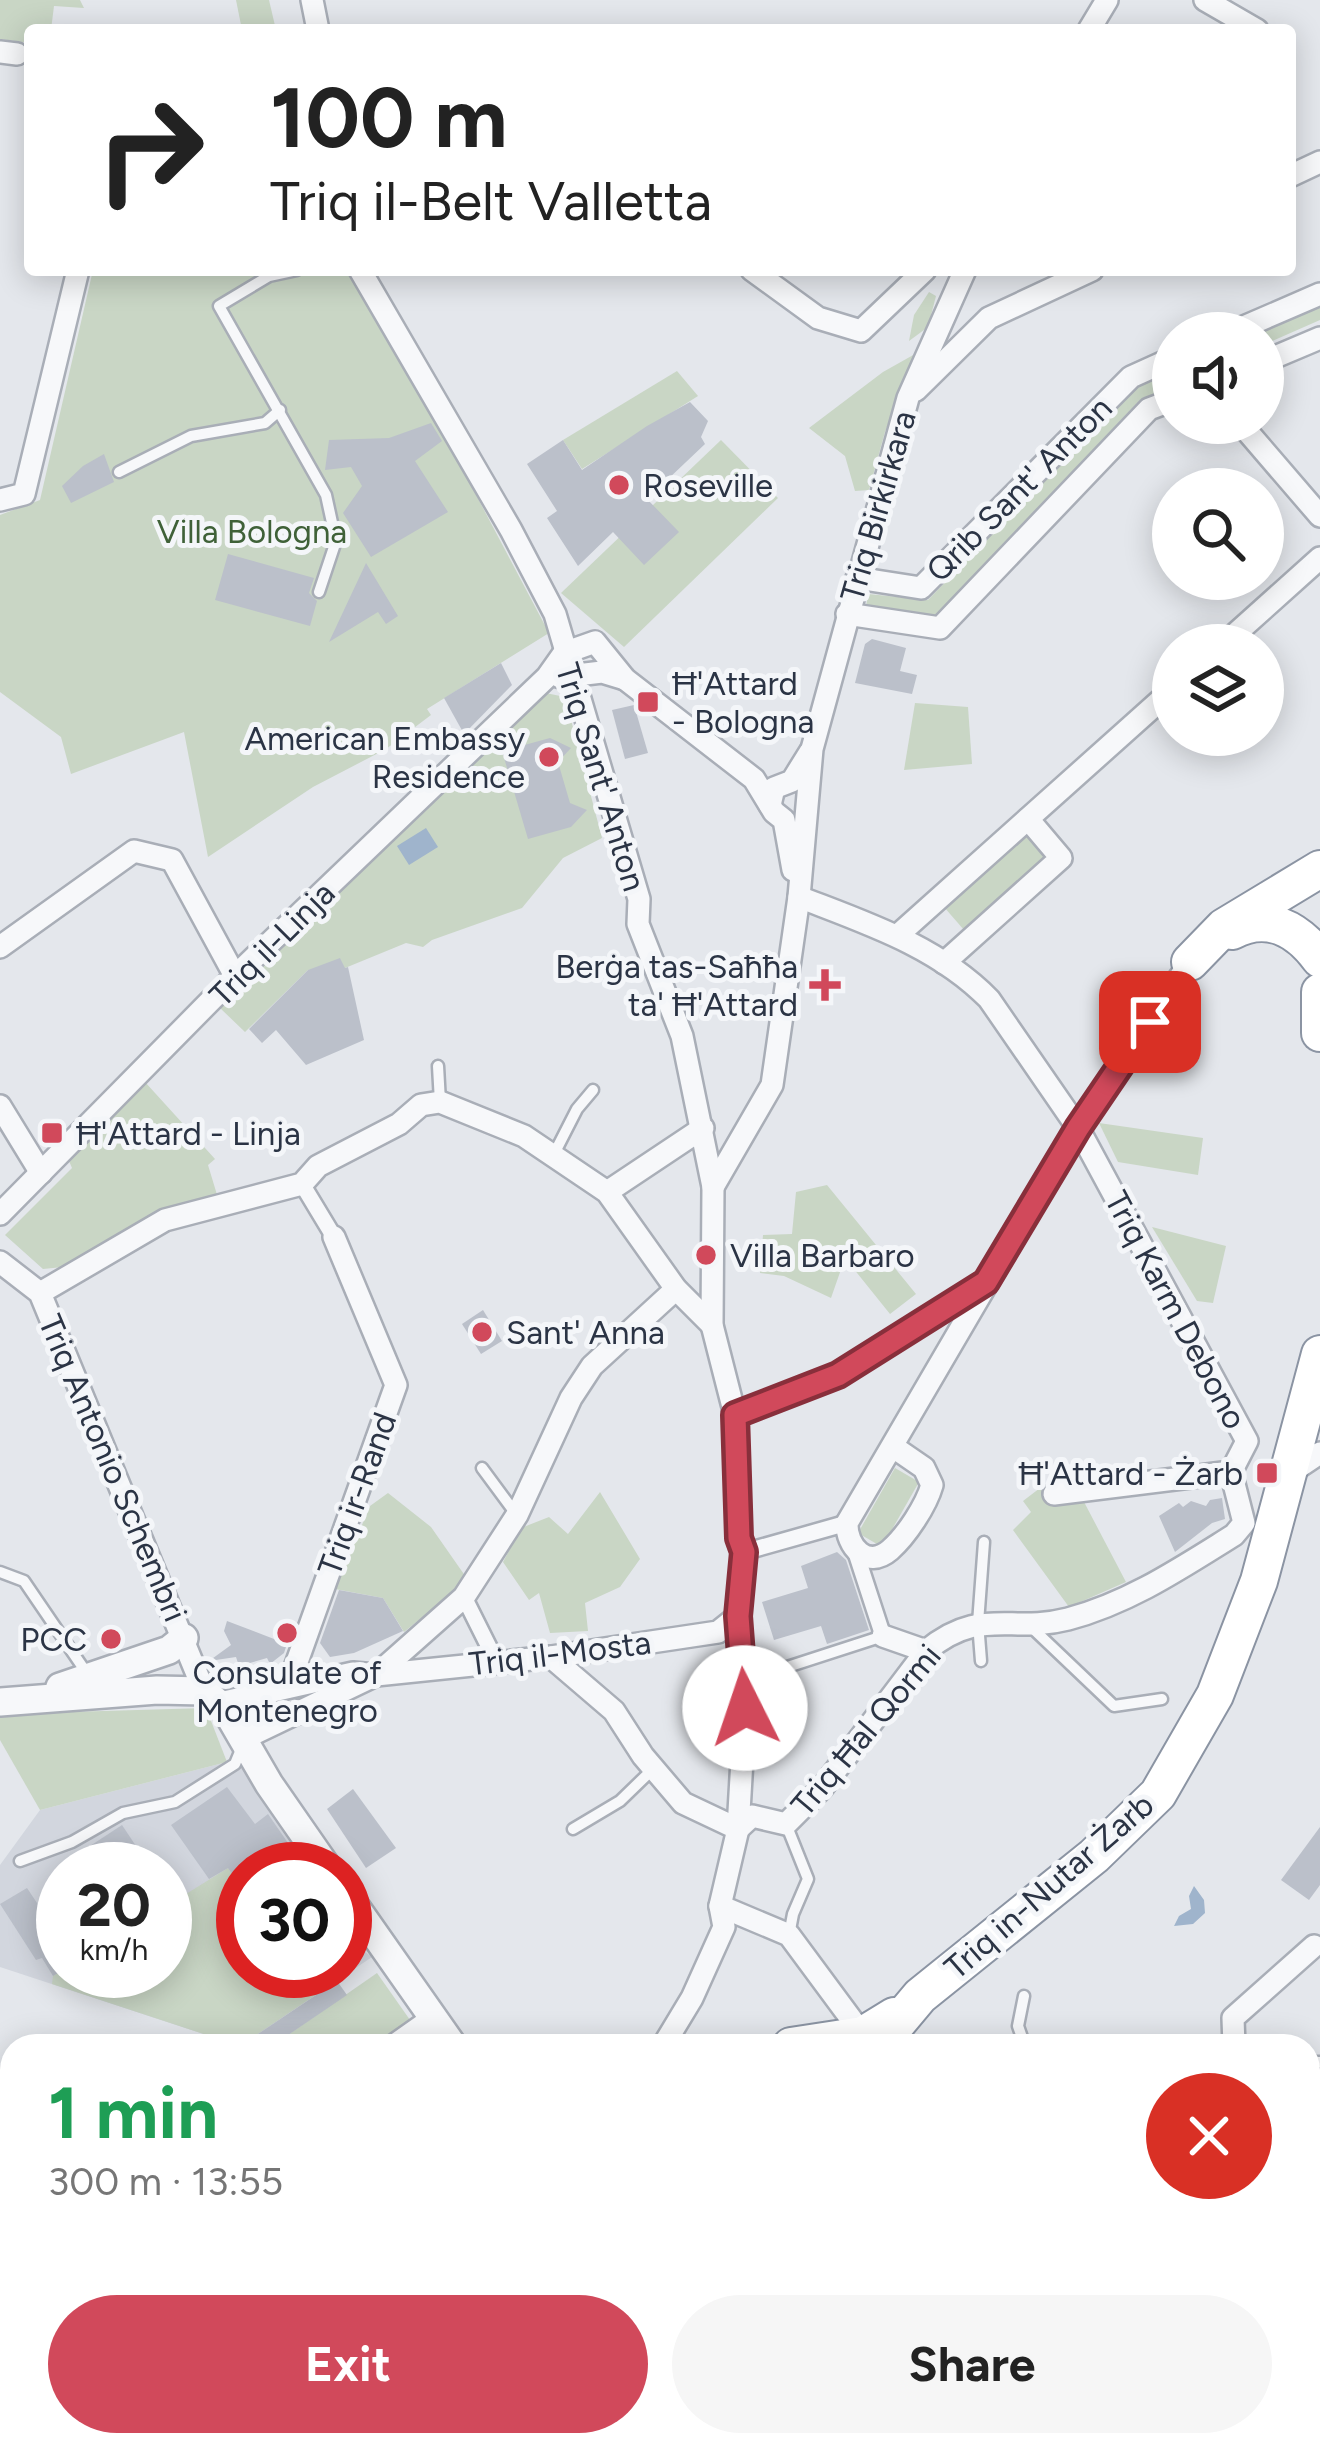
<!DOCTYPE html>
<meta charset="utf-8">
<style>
:root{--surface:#fff;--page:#f6f6f6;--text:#222;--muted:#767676;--accent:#d1495b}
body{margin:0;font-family:Figtree,sans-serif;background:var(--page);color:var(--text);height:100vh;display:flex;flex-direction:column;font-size:45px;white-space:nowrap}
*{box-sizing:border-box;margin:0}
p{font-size:39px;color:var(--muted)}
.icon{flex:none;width:66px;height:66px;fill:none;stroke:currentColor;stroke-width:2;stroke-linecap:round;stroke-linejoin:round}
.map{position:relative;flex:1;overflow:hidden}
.side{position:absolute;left:0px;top:2034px;width:1320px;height:423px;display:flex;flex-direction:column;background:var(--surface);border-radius:36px 36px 0 0;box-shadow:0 6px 30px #0003}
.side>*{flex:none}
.top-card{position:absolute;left:24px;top:24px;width:1272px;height:252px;border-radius:12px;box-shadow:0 6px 30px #0003;background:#fff;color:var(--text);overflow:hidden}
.fabs{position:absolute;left:1152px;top:312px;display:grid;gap:24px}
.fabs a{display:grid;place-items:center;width:132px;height:132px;border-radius:50%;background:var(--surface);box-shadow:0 6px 30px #0003;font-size:60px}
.speed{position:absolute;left:36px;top:1842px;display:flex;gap:24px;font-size:60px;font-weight:700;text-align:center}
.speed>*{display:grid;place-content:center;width:156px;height:156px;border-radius:50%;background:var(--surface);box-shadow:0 6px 30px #0003;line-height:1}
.speed small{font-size:30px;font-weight:400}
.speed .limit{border:18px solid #d22;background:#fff;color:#111}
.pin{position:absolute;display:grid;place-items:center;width:102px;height:102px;color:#fff;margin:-51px;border-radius:24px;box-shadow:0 6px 18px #0006}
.me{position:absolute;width:132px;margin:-66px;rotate:356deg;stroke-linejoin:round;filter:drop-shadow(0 0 9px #0008)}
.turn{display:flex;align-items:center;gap:42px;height:252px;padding:0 48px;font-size:54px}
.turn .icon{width:156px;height:156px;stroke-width:2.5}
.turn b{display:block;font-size:84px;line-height:102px}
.round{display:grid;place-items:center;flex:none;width:126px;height:126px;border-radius:63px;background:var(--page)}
.overview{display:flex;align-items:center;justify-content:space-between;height:204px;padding:0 48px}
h1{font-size:72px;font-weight:700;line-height:90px;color:#1e9e55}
.primary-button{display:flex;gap:24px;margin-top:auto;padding:24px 48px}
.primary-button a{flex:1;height:138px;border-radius:72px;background:var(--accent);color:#fff;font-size:48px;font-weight:700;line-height:138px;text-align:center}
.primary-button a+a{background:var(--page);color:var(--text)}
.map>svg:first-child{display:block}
.built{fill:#d2d6de;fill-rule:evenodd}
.green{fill:#c9d6c5}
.water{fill:#9fb4cc}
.building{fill:#bbc0ca}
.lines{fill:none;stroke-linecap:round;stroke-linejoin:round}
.service-casing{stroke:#a9aeb7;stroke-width:15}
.pedestrian-casing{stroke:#a9aeb7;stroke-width:20}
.minor-casing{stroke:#a9aeb7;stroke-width:26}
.tertiary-casing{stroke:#a9aeb7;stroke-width:32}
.primary-casing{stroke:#a3abb8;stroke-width:38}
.trunk-casing{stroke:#8b94a3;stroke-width:40}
.service{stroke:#f7f8fa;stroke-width:10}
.pedestrian{stroke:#f7f8fa;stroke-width:15}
.minor{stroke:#f7f8fa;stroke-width:21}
.tertiary{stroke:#f7f8fa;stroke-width:27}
.primary{stroke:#fff;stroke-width:33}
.trunk{stroke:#fff;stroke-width:36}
.route-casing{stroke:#882f3b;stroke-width:30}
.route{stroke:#d1495b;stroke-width:21}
.poi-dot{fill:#d1495b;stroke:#f4f6f9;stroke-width:4.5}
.labels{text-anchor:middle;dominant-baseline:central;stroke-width:10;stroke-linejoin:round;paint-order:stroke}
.poi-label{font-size:33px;fill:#2b3445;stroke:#f4f6f9;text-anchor:start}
.street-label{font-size:33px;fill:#2b3445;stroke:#f4f6f9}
.park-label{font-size:33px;fill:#3f6138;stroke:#f4f6f9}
</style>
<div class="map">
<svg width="1320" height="2455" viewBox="0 0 1320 2455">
<rect width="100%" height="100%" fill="#e4e7ec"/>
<path class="built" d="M227,1762L241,1766L310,1869H243V1971H345V1924L361,1949L372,1957L240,2046L0,1967V1865L40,1810ZM63,1869H165V1971H63Z"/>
<g class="green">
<path d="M0,0H80L84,8L54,6L51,30H30V43L0,39Z"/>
<path d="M236,0H269L276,30H242Z"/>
<path d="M93,270H346L446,438L549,633L427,709L431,715L386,749L313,787L208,857L184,732L71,774L61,737L0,692V515L40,500Z"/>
<path d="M929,292L936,296L928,327L909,341L914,315Z"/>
<path d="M1320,303V320L1263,345V333H1253Z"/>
<path d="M915,354L885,432L869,490L855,491L845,456L809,428L883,372Z"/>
<path d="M1173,369V385L1140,400L936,617L866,607L868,594L928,600L1133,387Z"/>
<path d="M677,371L698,396L582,469L563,440Z"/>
<path d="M721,440L778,498L624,647L561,593Z"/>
<path d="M541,692L565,697L602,838L563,858L522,908L432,940L423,947L406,943L345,968L308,970L245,1032L220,1008Z"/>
<path d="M915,703L968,707L972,764L904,770Z"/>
<path d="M1025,834L1046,857L964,930L944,907Z"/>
<path d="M145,1082L215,1159L208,1165L218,1198L73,1266L43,1269L5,1235L72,1168L69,1161Z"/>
<path d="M1099,1123L1203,1138L1198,1175L1118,1162Z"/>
<path d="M827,1185L916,1294L890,1314L845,1258L831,1298L784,1276L760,1273L763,1235L792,1234L796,1192Z"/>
<path d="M1152,1227L1226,1246L1213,1303L1197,1301Z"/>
<path d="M895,1468L919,1482L882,1547L858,1533Z"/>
<path d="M1040,1488L1055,1506L1083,1500L1126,1582L1069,1607L1013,1530L1031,1512L1023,1501Z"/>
<path d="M600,1492L640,1559L620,1587L585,1603L588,1631L550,1633L539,1593L529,1600L503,1562L521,1528L549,1517L568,1534Z"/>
<path d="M388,1493L431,1527L468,1580L404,1632L383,1598L335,1589L370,1506Z"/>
<path d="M206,1708L227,1762L40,1810L0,1740V1714Z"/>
<path d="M228,1868L243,1890V1971H300L320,1992L240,2046L52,1984L53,1976L63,1970L165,1971V1907Z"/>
<path d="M377,1973L410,2020L373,2046H272Z"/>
</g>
<g class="water">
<path d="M426,828L438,847L409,865L397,846Z"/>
<path d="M1194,1886L1204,1900L1205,1913L1193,1924L1174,1926L1179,1916L1191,1909L1189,1896Z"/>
</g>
<g class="building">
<path d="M690,402L708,421L701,437L705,444L647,499L679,532L644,565L613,532L578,566L547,518L557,511L527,464L563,440L582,470L647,426Z"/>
<path d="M431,423L442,441L415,461L448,512L371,557L343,513L362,486L351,467L325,470L329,440L389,438Z"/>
<path d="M104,454L114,482L71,503L62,486L83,466Z"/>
<path d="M228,554L314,578L309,593L317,601L310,626L215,600Z"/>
<path d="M366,563L398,616L386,624L378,612L329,642Z"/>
<path d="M872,639L906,648L900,671L917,675L912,694L855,683L865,644Z"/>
<path d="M501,663L512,685L464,734L444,698Z"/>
<path d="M634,705L648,753L625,759L612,710Z"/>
<path d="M550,738L571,748L558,762L570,803L587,810L571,827L528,839L502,751Z"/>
<path d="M340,958L345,968L348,967L364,1040L306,1065L276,1030L262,1043L249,1029L308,970Z"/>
<path d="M483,1310L502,1341L481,1354L462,1324Z"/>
<path d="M1222,1498L1225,1519L1212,1523L1175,1552L1159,1516L1179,1503L1183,1507L1191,1501L1206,1506L1210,1500Z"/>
<path d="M837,1552L846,1560L869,1630L827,1644L821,1626L774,1640L762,1602L808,1588L801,1566Z"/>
<path d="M339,1590L383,1598L403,1631L354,1653L330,1657L320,1643Z"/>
<path d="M227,1621L287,1644L284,1653L270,1664L267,1658L239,1666L236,1657L209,1661L231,1645L224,1631Z"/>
<path d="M227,1787L255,1824L268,1814L306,1869H243V1890L228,1868L209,1879L171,1825Z"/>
<path d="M353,1789L396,1848L366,1868L327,1809Z"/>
<path d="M122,1825L148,1864L139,1869H55Z"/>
<path d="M1320,1827V1885L1309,1900L1281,1880Z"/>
<path d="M27,1888L63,1942V1970L53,1976L42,1958L36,1960L0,1904Z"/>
<path d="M300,1971H330L347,1995L272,2046H240L316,1995Z"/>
</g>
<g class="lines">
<g class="service-casing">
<g id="service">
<path d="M297,270L269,276L219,306L326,495L336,541L319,592"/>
<path d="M119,472L191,436L265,423L280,410"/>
<path d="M438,1066L440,1102"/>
<path d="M553,1156L577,1109L593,1090"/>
<path d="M482,1468L516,1514"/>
<path d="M0,1572L24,1581L88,1675"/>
<path d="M1029,1625L1114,1706L1162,1699"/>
<path d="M981,1661L978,1623L984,1542"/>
<path d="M744,1681L883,1636"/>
<path d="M786,1824L808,1879L793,1914L789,1935"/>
<path d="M573,1829L620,1801L653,1769"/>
<path d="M20,1861L72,1842L123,1813L175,1802L235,1764L242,1747"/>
<path d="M1024,1996L1018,2026L1025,2046"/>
<path d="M1308,2062H1320"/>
</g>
</g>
<g class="pedestrian-casing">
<g id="pedestrian">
<path d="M302,1184L334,1237"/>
<path d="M855,1550L883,1636"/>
<path d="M744,1552L847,1523"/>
<path d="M464,1597L497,1663"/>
</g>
</g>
<g class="minor-casing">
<g id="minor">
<path d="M312,0L318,30"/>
<path d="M1205,0L1257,30"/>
<path d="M1089,30L1107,0"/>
<path d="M0,52L17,54"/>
<path d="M1290,176L1320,162"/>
<path d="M360,270L511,530L555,614L639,899L638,924L682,1036L713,1187L712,1325L735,1415L739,1538L744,1552L738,1616L745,1708L738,1829L720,1906L724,1927L692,1998L663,2046"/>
<path d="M752,270L818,318L861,331L925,270"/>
<path d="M1230,333L1320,294"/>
<path d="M1263,362L1320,338"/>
<path d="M916,390L989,318L1092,270"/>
<path d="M1240,423L1320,516"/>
<path d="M0,500L24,494L78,270"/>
<path d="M857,578L921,588L1131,377L1173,358"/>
<path d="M847,614L940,628L1149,409L1173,400"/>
<path d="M1223,645L1320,558"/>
<path d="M564,653L595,642L625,679L754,779L774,812L784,820L793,870"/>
<path d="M560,677L602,672L625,679"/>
<path d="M770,805L774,788L792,781L810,752"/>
<path d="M898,935L1173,689"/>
<path d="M0,947L134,851L172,860L235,976"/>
<path d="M944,963L1061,858L1028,819"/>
<path d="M0,1106L41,1173"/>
<path d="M713,1187L772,1085L799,897L812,749L908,398L965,270"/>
<path d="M607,1192L703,1128"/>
<path d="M0,1214L235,976L547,677L564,653"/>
<path d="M0,1262L40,1293L204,1691"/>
<path d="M40,1293L165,1220L302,1184L318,1166L399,1124L421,1105L440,1102L524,1136L607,1192L676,1289L712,1325"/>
<path d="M735,1415L839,1375L983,1284"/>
<path d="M892,1446L924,1468L932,1485C926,1506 906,1536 890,1550C867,1570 846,1546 847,1523L1078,1128L1190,962"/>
<path d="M1287,1475L1320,1453"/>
<path d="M1054,1494L1231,1472"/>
<path d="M883,1636L926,1651"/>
<path d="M551,1657L614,1711L643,1756L683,1803L738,1829"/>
<path d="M288,1687L396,1385L334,1237"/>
<path d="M220,1703L353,1673L376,1675L551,1657L718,1632L738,1616"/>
<path d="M245,1738L376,1675L464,1597L517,1515L571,1398L592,1366L676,1289"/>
<path d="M738,1829L752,1816L786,1824L823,1787L926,1651C980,1606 1010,1634 1068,1619C1129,1603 1181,1568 1234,1535L1244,1523L1231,1472L1247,1441L1078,1128L989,999C937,946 866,923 799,897"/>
<path d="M720,1906L789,1935L863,2035"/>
<path d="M393,2046L434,2017"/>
<path d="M1234,2046L1233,2018L1314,1946"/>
<path d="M1308,2123L1320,2106"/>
<path d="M0,2199L12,2208"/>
<path d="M310,2445L319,2455"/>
<path d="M802,2445L811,2455"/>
<path d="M63,2455L70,2445"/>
<path d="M774,2455L784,2445"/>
<path d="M1034,2455L1043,2445"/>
</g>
</g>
<g class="tertiary-casing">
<g id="tertiary">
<path d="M60,1687L169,1650L184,1638"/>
<path d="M0,1702L157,1690L204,1691L226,1710L269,1784L328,1869"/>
<path d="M345,1892L453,2046"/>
</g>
</g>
<g class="primary-casing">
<path id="primary" d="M1199,2445L1209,2455"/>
</g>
<g class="trunk-casing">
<g id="trunk">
<path d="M1232,931C1268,912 1298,929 1320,959"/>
<path d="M1190,962L1224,927L1320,869"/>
<path d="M1320,992V1033"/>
<path d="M791,2046L863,2035L894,2016"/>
<path d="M878,2046L920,1996L1094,1856L1158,1794L1215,1695L1259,1581L1320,1354"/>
<path d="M1308,2182L1320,2165"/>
<path d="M351,2455L357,2445"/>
<path d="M484,2455L494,2445"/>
<path d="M1077,2455L1086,2445"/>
</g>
</g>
<use href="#service" class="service"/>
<use href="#pedestrian" class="pedestrian"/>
<use href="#minor" class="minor"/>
<use href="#tertiary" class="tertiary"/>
<use href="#primary" class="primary"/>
<use href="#trunk" class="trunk"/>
</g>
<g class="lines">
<g class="route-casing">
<path id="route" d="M745,1708L738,1616L744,1552L739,1538L735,1415L838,1375L986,1282L1078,1128L1150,1022"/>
</g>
<use href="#route" class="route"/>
</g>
<g class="poi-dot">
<circle cx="619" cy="485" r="12"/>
<rect x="636" y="690" width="24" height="24" rx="6"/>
<circle cx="549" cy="757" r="12"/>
<path d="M819 967h12v12h12v12h-12v12h-12v-12h-12v-12h12z"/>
<rect x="40" y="1121" width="24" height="24" rx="6"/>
<circle cx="706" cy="1255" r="12"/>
<circle cx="482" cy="1332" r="12"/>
<rect x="1255" y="1461" width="24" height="24" rx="6"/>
<circle cx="287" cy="1633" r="12"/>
<circle cx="111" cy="1639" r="12"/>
</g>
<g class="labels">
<g class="poi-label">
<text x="643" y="485">Roseville</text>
<text x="672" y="683">Ħ'Attard<tspan x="672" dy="38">- Bologna</tspan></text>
<text x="525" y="738" text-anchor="end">American Embassy<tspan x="525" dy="38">Residence</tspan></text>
<text x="798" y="966" text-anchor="end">Berġa tas-Saħħa<tspan x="798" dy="38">ta' Ħ'Attard</tspan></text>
<text x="76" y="1133">Ħ'Attard - Linja</text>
<text x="730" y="1255">Villa Barbaro</text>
<text x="506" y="1332">Sant' Anna</text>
<text x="1243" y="1473" text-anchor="end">Ħ'Attard - Żarb</text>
<text x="87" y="1639" text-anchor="end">PCC</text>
<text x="287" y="1672" text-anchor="middle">Consulate of<tspan x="287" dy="38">Montenegro</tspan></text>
</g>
<g class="street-label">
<text transform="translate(1019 489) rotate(-45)">Qrib Sant' Anton</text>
<text transform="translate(878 506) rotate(-74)">Triq Birkirkara</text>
<text transform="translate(601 777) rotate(73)">Triq Sant' Anton</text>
<text transform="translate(272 944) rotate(-45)">Triq il-Linja</text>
<text transform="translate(1176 1310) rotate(62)">Triq Karm Debono</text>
<text transform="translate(113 1468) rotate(67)">Triq Antonio Schembri</text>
<text transform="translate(357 1494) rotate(-70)">Triq ir-Rand</text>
<text transform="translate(560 1653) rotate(-7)">Triq il-Mosta</text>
<text transform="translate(866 1730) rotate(-50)">Triq Ħal Qormi</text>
<text transform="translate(1049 1886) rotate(-41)">Triq in-Nutar Żarb</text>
</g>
<g class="park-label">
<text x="252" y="531">Villa Bologna</text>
</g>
</g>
</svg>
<div class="fabs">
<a><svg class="icon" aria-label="sound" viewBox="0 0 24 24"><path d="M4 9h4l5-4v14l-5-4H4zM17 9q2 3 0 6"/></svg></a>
<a><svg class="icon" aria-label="search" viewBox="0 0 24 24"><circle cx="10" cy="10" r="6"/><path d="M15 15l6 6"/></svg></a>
<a><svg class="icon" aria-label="layers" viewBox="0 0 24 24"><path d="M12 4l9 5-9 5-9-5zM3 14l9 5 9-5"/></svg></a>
</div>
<div class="speed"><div>20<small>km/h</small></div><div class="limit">30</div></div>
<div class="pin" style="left:1150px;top:1022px;background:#d93025"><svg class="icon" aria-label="arrive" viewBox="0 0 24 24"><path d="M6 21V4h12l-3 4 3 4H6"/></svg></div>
<svg class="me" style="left:745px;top:1708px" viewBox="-20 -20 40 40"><circle r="19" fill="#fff"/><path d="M0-13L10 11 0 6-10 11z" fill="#d1495b"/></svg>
<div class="top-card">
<div class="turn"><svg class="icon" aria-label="right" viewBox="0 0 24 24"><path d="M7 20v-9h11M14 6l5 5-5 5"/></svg><div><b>100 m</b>Triq il-Belt Valletta</div></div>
</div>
<section class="side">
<div class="overview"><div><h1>1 min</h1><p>300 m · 13:55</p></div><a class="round" style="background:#d93025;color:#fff"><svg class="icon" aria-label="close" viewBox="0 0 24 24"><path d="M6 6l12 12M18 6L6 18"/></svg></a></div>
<div class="primary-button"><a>Exit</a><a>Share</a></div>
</section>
</div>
